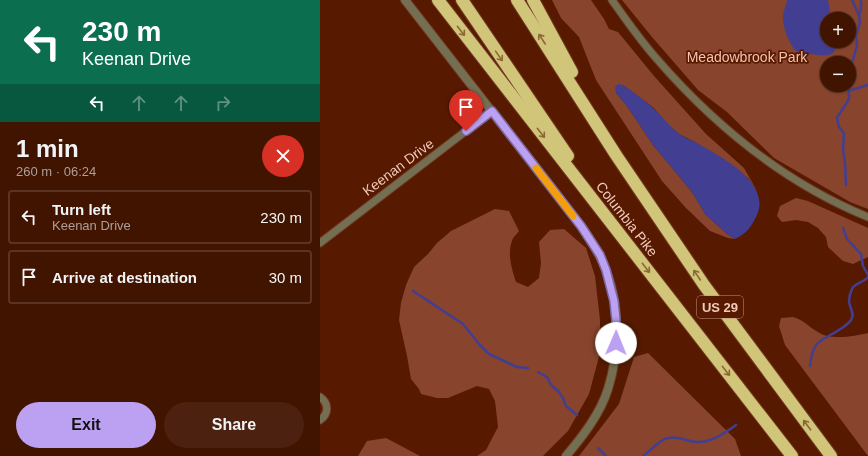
<!DOCTYPE html>
<meta charset="utf-8">
<style>
:root{--surface:#411400;--page:#4c210f;--text:#f1f3f6;--muted:#ae9e99;--line:#5a3322;--accent:#bca0f2}
body{margin:0;font-family:Arial,sans-serif;background:var(--page);color:var(--text);height:100vh;display:flex;flex-direction:column;font-size:15px;white-space:nowrap}
*{box-sizing:border-box;margin:0}
p{font-size:13px;color:var(--muted)}
.icon{flex:none;width:22px;height:22px;fill:none;stroke:currentColor;stroke-width:2;stroke-linecap:round;stroke-linejoin:round}
.map{position:relative;flex:1;overflow:hidden}
.side{display:flex;flex-direction:column;background:var(--surface);width:320px}
.side>*{flex:none}
.banner{background:#0b6e4f;color:#fff;overflow:hidden}
.tools{position:absolute;left:500px;top:12px;display:grid;gap:8px}
.tools a{display:grid;place-items:center;width:36px;height:36px;border-radius:50%;background:var(--surface);box-shadow:0 1px 3px #0004,0 0 0 1px var(--line);font-size:20px}
.pin{position:absolute;display:grid;place-items:center;width:34px;height:34px;color:#fff;margin:-41px -17px;border-radius:50% 50% 50% 0;rotate:-45deg;box-shadow:0 0 4px #0007}
.pin .icon{rotate:45deg}
.me{position:absolute;width:44px;margin:-22px;rotate:1deg;stroke-linejoin:round;filter:drop-shadow(0 0 3px #0008)}
.turn{display:flex;align-items:center;gap:14px;height:84px;padding:0 16px;font-size:18px}
.turn .icon{width:52px;height:52px;stroke-width:2.5}
.turn b{display:block;font-size:28px;line-height:34px}
.lanes{display:flex;align-items:center;height:38px;padding:0 16px;background:#0003;justify-content:center;gap:20px;direction:ltr}
.lanes .off{opacity:.35}
.round{display:grid;place-items:center;flex:none;width:42px;height:42px;border-radius:21px;background:var(--page)}
.head{display:flex;align-items:center;justify-content:space-between;height:68px;padding:0 16px}
h1{font-size:24px;font-weight:800;line-height:30px}
.primary-button{display:flex;gap:8px;margin-top:auto;padding:8px 16px}
.primary-button a{flex:1;height:46px;border-radius:24px;background:var(--accent);color:#111;font-size:16px;font-weight:800;line-height:46px;text-align:center}
.primary-button a+a{background:var(--page);color:var(--text)}
ul{padding:0;list-style:none}
li{display:flex;align-items:center;gap:12px;height:54px;margin:0 8px 6px;padding:0 8px;border:2px solid var(--line);border-radius:4px}
li div{flex:1}
li b{display:block;font-size:15px}
li em{font-style:normal}
main{display:flex;flex:1;min-height:0}
.map>svg:first-child{display:block}
.green{fill:#88442c;fill-rule:evenodd}
.water{fill:#423f93}
.lines{fill:none;stroke-linecap:round;stroke-linejoin:round}
.stream{stroke:#423f93;stroke-width:2.5}
.minor-casing{stroke:#733a22;stroke-width:9}
.tertiary-casing{stroke:#733a22;stroke-width:10}
.motorway-casing{stroke:#733a22;stroke-width:14}
.minor{stroke:#746f52;stroke-width:7}
.tertiary{stroke:#746f52;stroke-width:8}
.motorway{stroke:#d1c57a;stroke-width:12}
.oneway{stroke:#8e6737}
.route-casing{stroke:#7a689d;stroke-width:10}
.route{stroke:#bca0f2;stroke-width:7}
.slow{stroke:#f59e0b;stroke-width:7}
.labels{text-anchor:middle;dominant-baseline:central;stroke-width:3.5;stroke-linejoin:round;paint-order:stroke}
.shield{fill:#571a00;stroke:#c39584;stroke-width:1}
.shield-label{font-size:13px;font-weight:bold;fill:#f1cabc}
.park-label{font-size:14px;fill:#f7c2b0;stroke:#571a00}
.street-label{font-size:14px;fill:#f1cabc;stroke:#571a00}
</style>
<main>
<section class="side">
<div class="banner">
<div class="turn"><svg class="icon" aria-label="left" viewBox="0 0 24 24"><path d="M17 20v-9H6M10 6l-5 5 5 5"/></svg><div><b>230 m</b>Keenan Drive</div></div>
<div class="lanes"><svg class="icon" aria-label="left" viewBox="0 0 24 24"><path d="M17 20v-9H6M10 6l-5 5 5 5"/></svg><svg class="icon off" aria-label="ahead" viewBox="0 0 24 24"><path d="M12 20V5M6 11l6-6 6 6"/></svg><svg class="icon off" aria-label="ahead" viewBox="0 0 24 24"><path d="M12 20V5M6 11l6-6 6 6"/></svg><svg class="icon off" aria-label="right" viewBox="0 0 24 24"><path d="M7 20v-9h11M14 6l5 5-5 5"/></svg></div>
</div>
<div class="head"><div><h1>1 min</h1><p>260 m · 06:24</p></div><a class="round" style="background:#d93025;color:#fff"><svg class="icon" aria-label="close" viewBox="0 0 24 24"><path d="M6 6l12 12M18 6L6 18"/></svg></a></div>
<ul>
<li><svg class="icon" aria-label="left" viewBox="0 0 24 24"><path d="M17 20v-9H6M10 6l-5 5 5 5"/></svg><div><b>Turn left</b><p>Keenan Drive</p></div><em>230 m</em></li>
<li><svg class="icon" aria-label="arrive" viewBox="0 0 24 24"><path d="M6 21V4h12l-3 4 3 4H6"/></svg><div><b>Arrive at destination</b></div><em>30 m</em></li>
</ul>
<div class="primary-button"><a>Exit</a><a>Share</a></div>
</section>
<div class="map">
<svg width="548" height="456" viewBox="0 0 548 456">
<rect width="100%" height="100%" fill="#571a00"/>
<g class="green">
<path d="M232,0H271L284,19L289,29L298,32L334,76L386,134L424,168L437,191L428,178L375,142L359,134L345,122L334,108L303,85L296,93L307,106L333,145L372,192L385,214L407,234L415,239L408,238L390,231L366,208L342,181L276,80L259,37L241,18Z"/>
<path d="M302,0H548V209L530,202L454,158L407,112L378,90L332,37ZM507,19H529V41H507ZM507,63H529V85H507Z"/>
<path d="M476,198L488,201L548,228V257L533,264L523,261L508,247L506,237L498,228L488,222L476,220L462,222L457,216L460,206Z"/>
<path d="M175,209L189,211L199,231C197,234 193,237 192,241C187,254 192,270 196,282L208,287L219,278L221,263L219,242L230,230L244,229L266,248L275,276L280,320V353L269,394L248,431L223,456H157L166,450L178,427L175,401L169,389L157,386L128,398H117L101,394L99,389L91,379L87,356L79,320L81,303L86,285L94,267L108,254L117,243L131,231Z"/>
<path d="M473,317C486,321 487,326 498,332C510,341 535,336 548,333V456L465,345L459,326L461,318Z"/>
<path d="M328,353L415,439L421,456H259L299,404L314,357Z"/>
<path d="M66,438L100,456H38L47,441Z"/>
</g>
<g class="water">
<path d="M467,0H508L511,19H507V41H516C518,58 504,56 492,54C487,54 479,54 475,50C468,42 462,25 463,15C464,10 466,5 467,0Z"/>
<path d="M298,84L303,85C313,92 323,99 332,107C342,115 348,126 358,133C363,137 369,139 375,142C398,155 454,183 436,217C431,227 426,234 415,239L407,234L385,214L372,192L333,145L307,106L296,93L295,87Z"/>
</g>
<g class="lines">
<g class="stream">
<path d="M532,0L539,15"/>
<path d="M529,81L531,75L532,63L537,46L536,36L540,22L539,15L541,9V0"/>
<path d="M528,91L548,85"/>
<path d="M526,185L525,163L523,150L524,133L519,127L517,118C519,113 528,103 529,98C529,94 528,89 528,85"/>
<path d="M523,228L527,239L541,254L543,266L548,275"/>
<path d="M93,291L143,324L159,344L169,354L197,367L208,368"/>
<path d="M490,366C493,337 502,342 522,328C525,326 529,323 531,320C535,314 530,308 529,302C529,298 530,293 532,289C535,282 544,283 548,277"/>
<path d="M218,372L227,377L231,385L238,391L243,398L246,406L257,415"/>
<path d="M278,448L286,456"/>
<path d="M323,456C329,452 339,441 345,439C356,435 366,441 376,442C391,443 405,433 416,425"/>
</g>
<g class="minor-casing">
<g id="minor">
<path d="M292,0C306,20 320,40 336,58C394,125 465,183 548,217"/>
<path d="M0,243L172,111"/>
<path d="M0,397C9,403 9,414 0,420"/>
</g>
</g>
<g class="tertiary-casing">
<path id="tertiary" d="M85,0L261,226C268,236 274,245 279,255C300,294 301,347 288,389C280,414 263,436 246,456"/>
</g>
<g class="motorway-casing">
<g id="motorway">
<path d="M118,0L472,456"/>
<path d="M142,0L248,156"/>
<path d="M197,0L296,155L384,285L511,456"/>
<path d="M213,0L252,72"/>
</g>
</g>
<use href="#minor" class="minor"/>
<use href="#tertiary" class="tertiary"/>
<use href="#motorway" class="motorway"/>
</g>
<defs><path id="oneway-shaft" d="M-6 0H5M1.5-3L5.5 0L1.5 3" fill="none" stroke-width="1.6" stroke-linecap="round" stroke-linejoin="round"/></defs>
<g class="oneway">
<use href="#oneway-shaft" transform="translate(141 31) rotate(52)"/>
<use href="#oneway-shaft" transform="translate(222 39) rotate(-123)"/>
<use href="#oneway-shaft" transform="translate(179 56) rotate(55)"/>
<use href="#oneway-shaft" transform="translate(221 133) rotate(52)"/>
<use href="#oneway-shaft" transform="translate(326 268) rotate(52)"/>
<use href="#oneway-shaft" transform="translate(377 275) rotate(-124)"/>
<use href="#oneway-shaft" transform="translate(406 371) rotate(52)"/>
<use href="#oneway-shaft" transform="translate(487 425) rotate(-127)"/>
</g>
<g class="lines">
<g class="route-casing">
<path id="route" d="M146,131L172,111L261,226L280,255L286,270L294,301L296,320V343"/>
</g>
<use href="#route" class="route"/>
<path class="slow" d="M216,168L253,216"/>
</g>
<g class="labels">
<rect class="shield" x="377" y="296" width="46" height="22" rx="3"/>
<g class="shield-label">
<text x="400" y="307">US 29</text>
</g>
<g class="park-label">
<text x="427" y="57">Meadowbrook Park</text>
</g>
<g class="street-label">
<text transform="translate(78 167) rotate(-37)">Keenan Drive</text>
<text transform="translate(307 219) rotate(52)">Columbia Pike</text>
</g>
</g>
</svg>
<div class="tools">
<a>+</a>
<a>−</a>
</div>
<div class="pin" style="left:146px;top:131px;background:#d93025"><svg class="icon" aria-label="arrive" viewBox="0 0 24 24"><path d="M6 21V4h12l-3 4 3 4H6"/></svg></div>
<svg class="me" style="left:296px;top:343px" viewBox="-20 -20 40 40"><circle r="19" fill="#fff"/><path d="M0-13L10 11 0 6-10 11z" fill="#bca0f2"/></svg>
</div>
</main>
